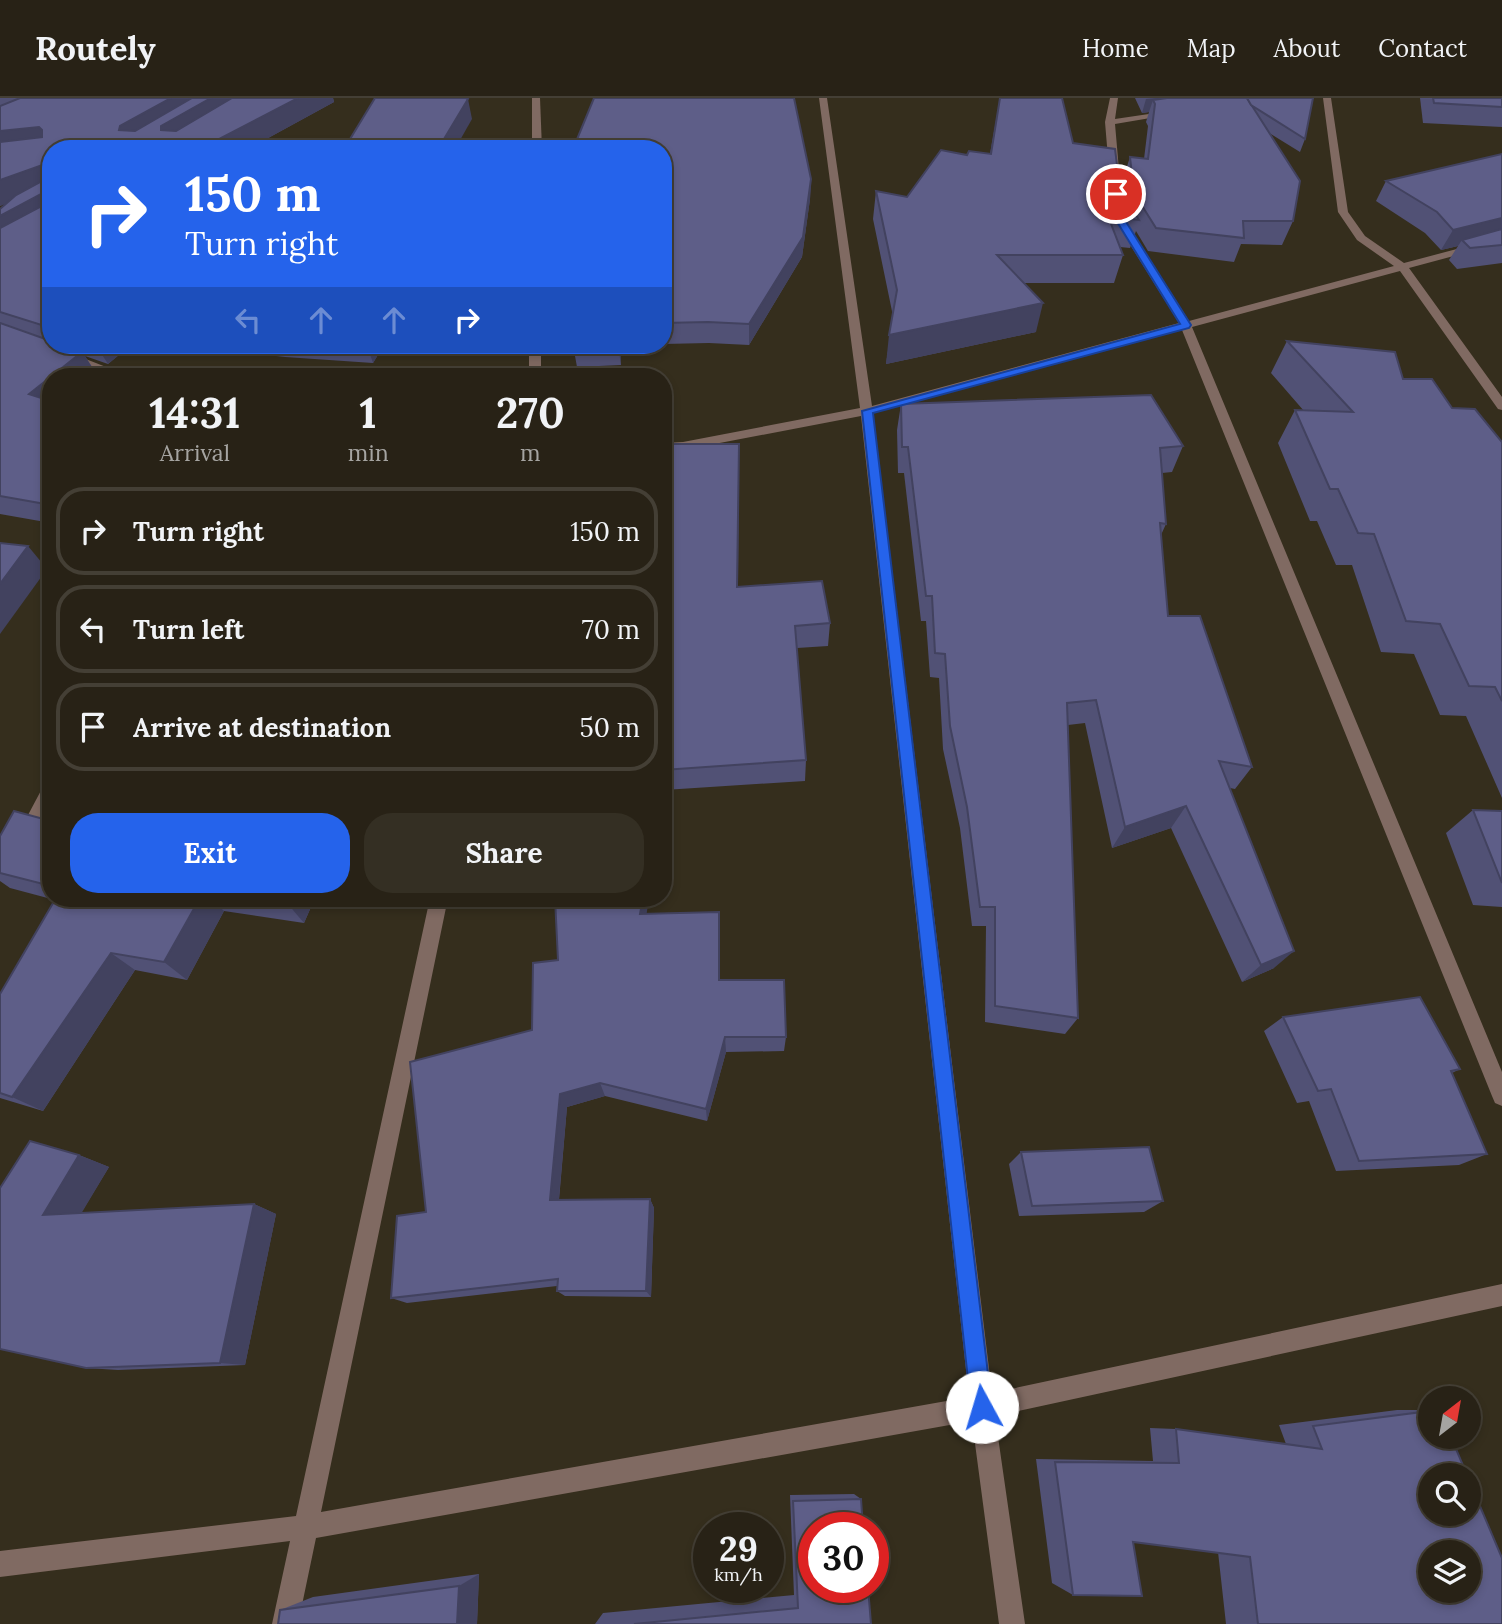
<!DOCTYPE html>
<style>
:root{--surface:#282216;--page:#342f23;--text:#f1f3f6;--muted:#a5a4a1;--line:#443f35;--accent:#2563eb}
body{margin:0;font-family:Lora,serif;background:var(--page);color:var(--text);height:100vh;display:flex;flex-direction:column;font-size:26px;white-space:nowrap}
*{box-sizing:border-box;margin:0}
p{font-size:23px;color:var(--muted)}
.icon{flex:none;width:38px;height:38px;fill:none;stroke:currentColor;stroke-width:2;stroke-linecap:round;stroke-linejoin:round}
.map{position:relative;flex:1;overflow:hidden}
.details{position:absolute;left:42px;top:270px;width:630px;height:539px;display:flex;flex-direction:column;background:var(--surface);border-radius:28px;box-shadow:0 4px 10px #0003,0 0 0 2px var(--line)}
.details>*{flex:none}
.top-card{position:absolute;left:42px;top:42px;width:630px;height:214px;border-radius:28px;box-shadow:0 4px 10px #0003,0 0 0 2px var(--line);background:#2563eb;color:#fff;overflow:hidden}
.needle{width:46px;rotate:31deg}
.tools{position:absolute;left:1418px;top:1288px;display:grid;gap:14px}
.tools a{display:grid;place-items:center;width:63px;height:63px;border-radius:50%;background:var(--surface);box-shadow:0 4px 10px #0003,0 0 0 2px var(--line);font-size:35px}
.speed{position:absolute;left:693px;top:1414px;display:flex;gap:14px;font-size:35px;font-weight:700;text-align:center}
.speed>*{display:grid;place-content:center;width:91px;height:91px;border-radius:50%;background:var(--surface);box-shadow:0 4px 10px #0003,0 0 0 2px var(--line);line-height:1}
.speed small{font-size:18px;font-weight:400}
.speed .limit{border:10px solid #d22;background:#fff;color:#111}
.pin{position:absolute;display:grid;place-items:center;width:60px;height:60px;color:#fff;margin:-30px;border:4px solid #fff;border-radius:50%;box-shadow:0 2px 7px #0007}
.me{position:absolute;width:77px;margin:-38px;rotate:354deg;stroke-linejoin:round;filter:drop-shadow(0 0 5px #0008)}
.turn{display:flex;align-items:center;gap:24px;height:147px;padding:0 28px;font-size:32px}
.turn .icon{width:91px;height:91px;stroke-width:2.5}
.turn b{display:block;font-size:49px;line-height:60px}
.lanes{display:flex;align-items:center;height:66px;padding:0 28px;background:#0003;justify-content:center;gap:35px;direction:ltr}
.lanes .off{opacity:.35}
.eta{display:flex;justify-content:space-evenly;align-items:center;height:119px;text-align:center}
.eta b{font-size:42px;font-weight:700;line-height:49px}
.button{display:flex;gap:14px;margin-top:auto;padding:14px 28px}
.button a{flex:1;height:80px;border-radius:28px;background:var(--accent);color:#fff;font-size:28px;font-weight:700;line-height:80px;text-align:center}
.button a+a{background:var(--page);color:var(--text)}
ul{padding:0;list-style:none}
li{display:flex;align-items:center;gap:21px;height:88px;margin:0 14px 10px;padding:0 14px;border:4px solid var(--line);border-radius:28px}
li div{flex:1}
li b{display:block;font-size:26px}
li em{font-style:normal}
header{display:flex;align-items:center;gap:42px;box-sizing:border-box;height:98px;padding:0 35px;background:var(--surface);border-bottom:2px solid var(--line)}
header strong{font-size:33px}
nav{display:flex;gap:38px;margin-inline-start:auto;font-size:24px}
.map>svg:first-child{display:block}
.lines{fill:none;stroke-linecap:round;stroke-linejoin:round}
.minor{fill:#806a62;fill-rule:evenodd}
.wall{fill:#515175}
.shaded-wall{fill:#42425f}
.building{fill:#5e5e88;stroke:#42425f;stroke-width:2;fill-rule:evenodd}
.route{fill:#2563eb;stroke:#184099;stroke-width:2}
</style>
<header>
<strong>Routely</strong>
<nav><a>Home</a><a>Map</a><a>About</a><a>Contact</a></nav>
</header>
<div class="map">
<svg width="1502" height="1526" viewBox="0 0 1502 1526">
<rect width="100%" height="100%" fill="#352e1d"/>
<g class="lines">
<g class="minor">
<path d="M532,0H540L542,51H532Z"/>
<path d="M819,0H827L872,308L1179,225L1116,124L1117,122H1125L1189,223L1394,168L1357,142L1338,114L1323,0H1331L1348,114L1365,138L1404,165L1502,139V145L1409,170L1502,299V312L1498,311L1400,173L1192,229L1502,974V1008L1495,1005L1492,998L1182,232L873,315L992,1295L1502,1186V1208L995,1318L1025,1526H999L972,1323L316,1440L298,1526H272L290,1443L0,1479V1453L296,1418L430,800H448L321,1414L969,1299L861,318L683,352L663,353V345L683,344L860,310Z"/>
<path d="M1110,0H1118L1115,21L1169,13L1174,16L1115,26L1119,72L1114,75L1109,72L1105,24Z"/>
<rect x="529" y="247" width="12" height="31"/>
<path d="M65,256H73L129,278H112L65,262Z"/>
<path d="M51,683V707L31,744L25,746L19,744L16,739L19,734L45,685Z"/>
</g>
</g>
<g class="wall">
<path d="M0,0H333L334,4L248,51H51V247H131L108,266L85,258L96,275L92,278H51V425L0,416V111L6,105L0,108Z"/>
<path d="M1000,0H1062L1073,45L1120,91L1125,99L1123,81L1130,59L1144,61L1148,28L1146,24L1149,14L1142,15L1135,0H1313L1305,41L1300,54L1269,35L1293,123L1282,147L1241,146L1234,164L1148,153L1136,133L1130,150L1120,149L1123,157L1114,185H1024L1036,234L886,266L893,218L873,121L876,93L907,99L967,57L990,56Z"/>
<path d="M1420,0H1502V29L1423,25Z"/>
<path d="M663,51L811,81L810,101L802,159L749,247L709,245L663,246Z"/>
<path d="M1502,56V165L1457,171L1449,162L1458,148L1441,152L1425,135L1376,103L1386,83Z"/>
<path d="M1287,243L1403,281L1452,310L1502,344V700L1466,618L1440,617L1414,556L1381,554L1352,467H1336L1317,423H1310L1278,345L1295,312L1304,313L1271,275Z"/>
<path d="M178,247H384L373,265L285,259Z"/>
<path d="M573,247H650L620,248L621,267L577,269Z"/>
<path d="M901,306L1183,348L1172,374L1162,375L1166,426L1161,437L1168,518L1252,669L1235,691L1230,690L1274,870L1242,884L1171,730L1112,750L1085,625L1068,627L1078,920L1065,936L985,924L986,828H972L960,730L943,651L939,580L930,579L926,523H921L904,375H898L897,332Z"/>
<path d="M663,346H739L738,489L830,525L828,548L797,550L806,662L805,683L664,692L663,696Z"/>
<path d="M1473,712L1502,713V809L1473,807L1446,735Z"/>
<path d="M51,723V800H315L304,825L224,813L187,882L135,872L43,1013L0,1000V896L55,802L10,790L0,783V738Z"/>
<path d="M719,814L720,882L786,939L784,953L726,954L707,1023L605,998L567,1009L559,1102L650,1101L654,1110L651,1199L565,1198L557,1193V1188L407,1205L391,1200L426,1114L532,932L558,862L647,816Z"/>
<path d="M1283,919L1460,971L1452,975L1487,1056L1459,1067L1336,1073L1309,1003L1297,1005L1264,933Z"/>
<path d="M30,1043L79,1057L109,1069L81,1115L254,1106L276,1116L245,1267L118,1272L86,1270L0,1251V1090Z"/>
<path d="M1021,1054L1163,1103L1144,1114L1019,1118L1009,1066Z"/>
<path d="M1397,1312H1430L1502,1526H1226L1218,1454L1133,1444L1073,1497L1052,1485L1036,1361L1153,1363L1150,1330L1176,1331L1286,1346L1279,1327Z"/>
<path d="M854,1396L861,1401L871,1526H595L603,1515L794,1497L790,1397Z"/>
<path d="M479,1476L477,1526H278L280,1512L313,1499Z"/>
</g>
<g class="shaded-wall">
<path d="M171,0H254L171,49L119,32L120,28Z"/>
<path d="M298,0H333L334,4L248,51H200Z"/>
<path d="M1156,0H1237L1153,2L1149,14L1142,15L1146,1Z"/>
<path d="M468,1L472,21L455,51H438Z"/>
<path d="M39,29L51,49L0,54V33Z"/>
<path d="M51,64V89L0,108V82Z"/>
<path d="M811,81L810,101L802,159L749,247V226Z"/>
<path d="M39,97L51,117L0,146V118Z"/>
<path d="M1502,120V137L1462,142L1458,148L1441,152L1453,132Z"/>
<path d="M1043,205L1036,234L886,266L889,237Z"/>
<path d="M96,247H131L108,266Z"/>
<path d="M367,247H384L373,265Z"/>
<path d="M618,247H620L621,267Z"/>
<path d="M82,254L96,275L92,278H51Z"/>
<path d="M51,278V312L29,296Z"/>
<path d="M28,448L47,471L0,536V486Z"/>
<path d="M1186,708L1171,730L1112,750L1125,729Z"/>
<path d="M200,800H210L224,813L187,882L164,864Z"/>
<path d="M289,800H315L304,825L287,805Z"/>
<path d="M643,800H649L644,833L640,816Z"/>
<path d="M719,814L720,832V898L719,882Z"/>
<path d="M1294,853L1274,870L1242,884L1261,867Z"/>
<path d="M111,855L135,872L43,1013L12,999Z"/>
<path d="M725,939L726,954L707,1023L706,1011Z"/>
<path d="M600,985L605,998L567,1009L558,1111L550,1102L560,996Z"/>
<path d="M79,1057L109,1069L75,1126L43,1117Z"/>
<path d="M650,1101L654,1110L651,1199L646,1193Z"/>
<path d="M254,1106L276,1116L245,1267L220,1265Z"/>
<path d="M479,1476L477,1526H457L459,1488Z"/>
</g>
<g class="building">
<path d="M20,0H171L120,28L119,32L135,33L192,0H211L161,28V32L176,33L232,0H298L200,51H51V64L0,82V44L42,39V32L39,29L0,33V8Z"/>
<path d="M375,0H466L468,1L438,51H344Z"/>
<path d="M594,0H794L811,81L803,139L749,226L708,224L663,225V51H573Z"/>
<path d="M1000,0H1062L1073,45L1115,51L1120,91L1139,122L1108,118L1123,157H997L1043,205L889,237L897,192L876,93L907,99L941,52L967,57L969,53L991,56Z"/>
<path d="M1167,0H1247L1300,83L1293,123H1243L1244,140L1156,130L1134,95L1130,59L1148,61L1155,6L1153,2Z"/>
<path d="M1247,0H1313L1305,41L1251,7Z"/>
<path d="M1433,0H1502V9L1434,5Z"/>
<path d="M1502,56V120L1453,132L1437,114L1386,83Z"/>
<path d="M51,67V230L0,214V130L40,109L39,97L0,118V111L16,97L40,84L42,75Z"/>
<path d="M1502,131V147L1470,150L1462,142Z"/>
<path d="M0,225L51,243V247H62L82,254L29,296L51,303V407L0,398Z"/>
<path d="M1287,243L1395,254L1403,281H1432L1452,310L1475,311L1502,344V603L1495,589L1469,588L1440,526L1406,523L1374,436L1358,435L1338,391H1330L1295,312L1353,314Z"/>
<path d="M1151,297L1183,348L1160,350L1166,426L1160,425L1168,518H1200L1252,669L1219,663L1294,853L1261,867L1186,708L1125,729L1096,602L1067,605L1078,920L995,908V809H980L967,709L950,628L945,556L935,555L932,498H926L908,349H902L901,306Z"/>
<path d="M663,346H739L737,489L822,483L830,525L795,528L806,662L663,672Z"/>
<path d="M0,445L28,448L0,486Z"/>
<path d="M1473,712L1502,713V785Z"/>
<path d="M14,713L51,723V788L0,775V738Z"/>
<path d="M56,800H200L164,864L111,855L12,999L0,995V896Z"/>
<path d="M248,800H289L287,805Z"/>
<path d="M555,800H643L640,816L719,814V882H784L786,939H725L706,1011L600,985L560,996L550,1102L650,1101L646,1193H557L558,1181L391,1200L397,1118L426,1114L410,964L532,932L533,865L558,862Z"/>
<path d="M1420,899L1460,971L1451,973L1487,1056L1359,1063L1331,991L1318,993L1283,919Z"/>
<path d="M30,1043L79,1057L43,1117L254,1106L220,1265L86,1270L0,1251V1090Z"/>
<path d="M1149,1049L1163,1103L1032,1108L1021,1054Z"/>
<path d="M1430,1313V1339H1451L1467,1377H1430V1416H1468V1380L1502,1460V1526H1258L1250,1459L1133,1444L1142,1498L1073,1497L1055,1364L1179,1365L1176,1331L1322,1351L1313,1328ZM1430,1454H1468V1493H1430Z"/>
<path d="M861,1401L863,1430H814V1489H868L871,1526H634L798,1510L793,1403Z"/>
<path d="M459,1488L457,1526H278L280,1512Z"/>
</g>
<path class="route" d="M1116,93L1121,96L1123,119L1191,227L1189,230L873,315L992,1309L989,1316L982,1319L974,1316L971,1309L862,313L1180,226L1114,119L1112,96Z"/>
</svg>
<div class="tools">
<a><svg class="needle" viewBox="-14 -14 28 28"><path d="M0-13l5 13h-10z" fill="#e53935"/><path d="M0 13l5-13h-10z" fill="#a5a4a1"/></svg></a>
<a><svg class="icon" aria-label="search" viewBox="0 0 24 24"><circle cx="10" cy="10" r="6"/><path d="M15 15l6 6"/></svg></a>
<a><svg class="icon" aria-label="layers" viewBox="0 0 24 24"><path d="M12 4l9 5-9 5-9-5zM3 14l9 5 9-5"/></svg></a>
</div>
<div class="speed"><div>29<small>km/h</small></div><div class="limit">30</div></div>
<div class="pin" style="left:1116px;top:96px;background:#d93025"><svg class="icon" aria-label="arrive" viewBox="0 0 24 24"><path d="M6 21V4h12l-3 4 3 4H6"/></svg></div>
<svg class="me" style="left:982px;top:1309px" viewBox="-20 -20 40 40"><circle r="19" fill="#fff"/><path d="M0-13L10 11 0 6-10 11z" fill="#2563eb"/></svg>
<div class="top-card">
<div class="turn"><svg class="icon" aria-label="right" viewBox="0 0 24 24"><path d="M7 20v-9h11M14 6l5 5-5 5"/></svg><div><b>150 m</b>Turn right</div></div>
<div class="lanes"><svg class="icon off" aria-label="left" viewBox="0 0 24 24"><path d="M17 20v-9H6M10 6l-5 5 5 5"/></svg><svg class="icon off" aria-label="ahead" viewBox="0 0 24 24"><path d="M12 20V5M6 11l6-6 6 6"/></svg><svg class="icon off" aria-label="ahead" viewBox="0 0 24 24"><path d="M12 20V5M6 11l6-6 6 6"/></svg><svg class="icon" aria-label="right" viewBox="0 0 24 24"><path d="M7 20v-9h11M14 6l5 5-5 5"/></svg></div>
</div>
<section class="details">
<div class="eta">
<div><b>14:31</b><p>Arrival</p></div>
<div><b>1</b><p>min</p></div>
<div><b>270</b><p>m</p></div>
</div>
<ul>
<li><svg class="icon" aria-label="right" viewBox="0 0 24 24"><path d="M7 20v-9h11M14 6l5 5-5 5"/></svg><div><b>Turn right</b></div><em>150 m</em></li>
<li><svg class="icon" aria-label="left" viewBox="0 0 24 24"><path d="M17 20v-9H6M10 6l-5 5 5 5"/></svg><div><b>Turn left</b></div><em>70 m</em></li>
<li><svg class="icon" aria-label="arrive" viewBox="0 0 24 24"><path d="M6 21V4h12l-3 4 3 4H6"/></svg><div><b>Arrive at destination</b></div><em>50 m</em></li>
</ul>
<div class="button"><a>Exit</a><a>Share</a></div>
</section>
</div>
